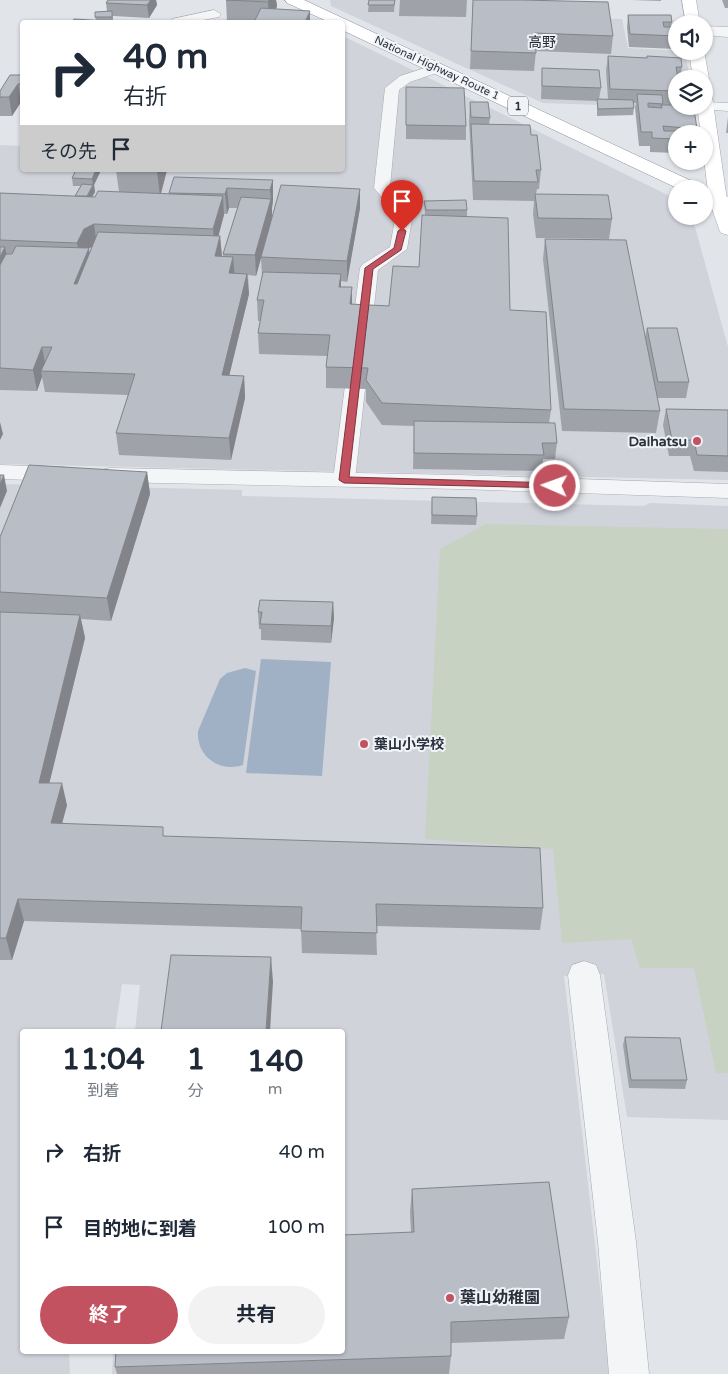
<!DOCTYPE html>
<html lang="ja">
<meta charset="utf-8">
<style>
:root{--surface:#fff;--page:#f2f2f3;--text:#1f2937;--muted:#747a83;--accent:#c35260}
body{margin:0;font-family:"Varela Round","Noto Sans JP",sans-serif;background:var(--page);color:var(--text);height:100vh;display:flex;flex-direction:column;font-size:19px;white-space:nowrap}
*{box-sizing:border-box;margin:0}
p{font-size:16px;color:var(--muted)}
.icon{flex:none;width:28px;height:28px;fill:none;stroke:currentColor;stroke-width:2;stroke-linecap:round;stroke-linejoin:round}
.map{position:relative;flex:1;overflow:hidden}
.sheet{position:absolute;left:20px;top:1029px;width:325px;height:325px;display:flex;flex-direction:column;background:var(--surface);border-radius:5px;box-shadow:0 1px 4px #0004}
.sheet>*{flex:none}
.top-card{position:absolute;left:20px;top:20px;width:325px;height:152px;border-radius:5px;box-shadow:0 1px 4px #0004;background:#fff;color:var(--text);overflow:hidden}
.buttons{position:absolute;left:668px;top:15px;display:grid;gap:10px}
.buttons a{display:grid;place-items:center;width:45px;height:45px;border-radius:50%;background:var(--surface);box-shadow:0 1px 4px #0004;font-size:25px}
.pin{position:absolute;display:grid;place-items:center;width:42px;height:42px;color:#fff;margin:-51px -21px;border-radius:50% 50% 50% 0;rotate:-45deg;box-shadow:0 0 5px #0007}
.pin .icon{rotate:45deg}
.me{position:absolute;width:55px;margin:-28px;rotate:272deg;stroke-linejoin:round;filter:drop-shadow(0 0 4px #0008)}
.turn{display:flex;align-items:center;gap:18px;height:105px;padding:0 20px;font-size:22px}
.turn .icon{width:65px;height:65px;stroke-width:2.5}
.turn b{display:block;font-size:35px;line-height:42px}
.then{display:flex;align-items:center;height:48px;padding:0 20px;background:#0003;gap:10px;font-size:19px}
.eta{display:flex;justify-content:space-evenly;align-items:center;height:85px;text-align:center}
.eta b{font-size:30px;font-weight:700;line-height:35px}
.primary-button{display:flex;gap:10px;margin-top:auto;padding:10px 20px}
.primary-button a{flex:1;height:58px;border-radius:30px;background:var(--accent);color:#fff;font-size:20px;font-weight:700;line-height:58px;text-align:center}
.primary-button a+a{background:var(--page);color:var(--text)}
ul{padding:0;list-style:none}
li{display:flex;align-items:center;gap:15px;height:75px;padding:0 20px}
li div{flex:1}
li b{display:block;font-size:19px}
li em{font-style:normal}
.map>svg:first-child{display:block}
.built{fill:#d0d3da}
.green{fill:#c7d2c3}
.water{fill:#a0b1c6}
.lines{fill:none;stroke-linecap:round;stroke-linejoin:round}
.lane-casing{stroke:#a7abb3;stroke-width:1}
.street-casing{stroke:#a7abb3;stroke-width:1}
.secondary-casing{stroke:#a7abb3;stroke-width:1}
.primary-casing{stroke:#a2a8b3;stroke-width:1}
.highway-casing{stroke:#8a929e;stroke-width:1}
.lane{fill:#f4f5f7;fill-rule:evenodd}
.street{fill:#f4f5f7;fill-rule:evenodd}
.secondary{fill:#fff;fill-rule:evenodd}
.primary{fill:#fff;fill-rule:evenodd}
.highway{fill:#fff;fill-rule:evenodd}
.wall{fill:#9fa3a9;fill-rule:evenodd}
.shaded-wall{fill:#82848a}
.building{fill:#b9bdc5;stroke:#82848a}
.route{fill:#c35260;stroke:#7f353e}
.poi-dot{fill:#c35260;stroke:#f1f3f6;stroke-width:2}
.labels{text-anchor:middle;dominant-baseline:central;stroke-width:4;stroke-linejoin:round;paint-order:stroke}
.far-street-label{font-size:11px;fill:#2b323f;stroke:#f1f3f6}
.shield{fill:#f1f3f6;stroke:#666c76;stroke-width:1}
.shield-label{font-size:12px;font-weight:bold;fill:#2b323f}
.far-quarter-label{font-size:14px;fill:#1d2330;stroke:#f1f3f6}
.poi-label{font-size:14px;font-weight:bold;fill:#2b323f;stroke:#f1f3f6;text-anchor:end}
.near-poi-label{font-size:16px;font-weight:bold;fill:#2b323f;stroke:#f1f3f6;text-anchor:start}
</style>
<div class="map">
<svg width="728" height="1374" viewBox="0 0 728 1374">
<rect width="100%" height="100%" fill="#e1e4e9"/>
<g class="built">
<path d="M330,0H515L517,17L622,19L628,48L685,51L690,79H676V106H693L687,108L543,103L331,6Z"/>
<path d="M343,36L676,199V216H692L728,347V480L0,464V145L22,146V170H342Z"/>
<path d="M0,484L242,490V496L644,506L650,503L728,506V1120L627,1117L604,974L564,976L610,1374H112L113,1351H342V1031H135L140,985L122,984L115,1031H22V1351H69L70,1374H0Z"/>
</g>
<path class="green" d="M486,524L728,529V1073H716L694,968H640L631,939L562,943L553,849L425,839L440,549Z"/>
<g class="water">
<path d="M261,659L331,662L322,776L246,773Z"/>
<path d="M245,668L256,671L243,765C219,773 196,756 198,731L220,679L227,673Z"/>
</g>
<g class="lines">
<g class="lane-casing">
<g id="lane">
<path d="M214,10L221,14L219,17L193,22H170L172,19Z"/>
<path d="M437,64L442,65L444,68L442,71L410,82L399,90L390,187L413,213L407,249L378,270L355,480L352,485L344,486L336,485L333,480L360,268L363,264L390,247L396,214L374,188L385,88L400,76Z"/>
<path d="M704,102L728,103V111L700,109L698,106H704Z"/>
</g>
</g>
<g class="street-casing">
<g id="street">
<path d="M704,26L728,27V37L704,35Z"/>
<path d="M0,465L64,467L72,469L76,474L72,479L64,481L0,479Z"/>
<path d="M110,468L459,475L728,484V498L459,489L110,482L102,480L98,475L102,470Z"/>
<path d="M584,961L596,965L600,975L636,1242L649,1374H609L598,1242L568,975L572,965Z"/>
</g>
</g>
<g class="secondary-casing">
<path id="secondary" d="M718,195L724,196L728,202V235L721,233L719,229L709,200L712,196Z"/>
</g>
<g class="primary-casing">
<g id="primary">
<path d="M682,0H696L700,24H686Z"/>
<path d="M704,50L709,79L704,83V79H693L689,51H704Z"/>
<path d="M704,91L710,93L712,96L727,200L724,204L718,205L712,204L709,200L704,159V134H701L697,106H704Z"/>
</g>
</g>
<g class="highway-casing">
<path id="highway" d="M285,0H304L700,185L702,188L710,189L728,197V209L704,200V189H679L342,30V22H329L287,3Z"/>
</g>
<use href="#lane" class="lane"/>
<use href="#street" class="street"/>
<use href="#secondary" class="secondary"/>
<use href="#primary" class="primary"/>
<use href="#highway" class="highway"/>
</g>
<g class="wall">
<path d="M108,0H156L157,5L149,18L113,16V21L96,20L95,17L107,11L106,3Z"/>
<path d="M226,0H276L277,6L276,9L310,22H227Z"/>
<path d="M369,0H395L394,12H368Z"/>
<path d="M400,0H467L466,17L399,16Z"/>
<path d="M473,0L613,36L611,54L536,51L534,71L470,69Z"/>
<path d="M631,0H661V1Z"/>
<path d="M722,0H728V8H725Z"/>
<path d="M628,15L672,22L671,27H676V49L629,47L627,28Z"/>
<path d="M608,56L646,58L647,56L682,67L680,79H676V105L678,108L697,129L696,134H676V153L650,152V146H639L635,108L636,103H633L634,108L633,115L597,116V101L541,99L542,68L601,88L599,99H608L606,70Z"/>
<path d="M22,75V102H21L12,116H0V91Z"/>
<path d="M406,87L466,126V140L406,139Z"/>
<path d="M470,102L490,118L489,124L531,135L541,170L539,189H537L536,194L612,219L609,239L536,238L533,214L534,201L473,200L469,121Z"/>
<path d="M728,117V133H726Z"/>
<path d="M76,170H101L94,185L95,192L92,197H95L119,192L116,170H167L161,193L169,194V193L273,180V200L272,208V217L360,189V208L347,282L341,281V287L352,304L389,306L419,267L425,215L424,201L467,210V217L510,310L551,410L549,423L557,443L555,459H543L542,471L413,469L414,426L382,425L366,402V389L326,388V367L327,356L259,354L258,333L260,321H258L257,300L262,276L261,258L256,276L248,275L249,294L229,376H244L245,398L231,460L119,455L116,433L128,395L45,392L42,377L37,391L0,390V193L75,196L81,186H73L72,178ZM229,208H238L223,254V257H222L220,236H218L224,214H227ZM92,247L89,254L88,248Z"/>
<path d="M545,239L645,337L647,328L689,382L686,398H657L660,411L656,433L562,431L543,259Z"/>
<path d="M666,409L728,410V472L694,471L690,456H669L663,425Z"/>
<path d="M147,472L150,494L111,621L81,619L85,638L49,783L67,805L62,824L164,836L543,908L540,930L376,926L377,955L302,953L301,929L24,921L12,960H0V537Z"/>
<path d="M432,497L477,516L476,525L431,524Z"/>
<path d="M333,602L334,618L331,643L261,640V629H259L258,612Z"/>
<path d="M625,1037L687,1080L685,1089L629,1088L623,1045Z"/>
<path d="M412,1189L569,1317L564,1339L451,1343V1356L449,1374H117L115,1367L411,1232L410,1212Z"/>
</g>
<g class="shaded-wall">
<path d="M151,0H156L157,5L149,18L147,5Z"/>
<path d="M269,0H276L277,6L271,22H269L268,2Z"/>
<path d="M310,11V22H305Z"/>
<path d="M18,84L21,102L12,116L9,97Z"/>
<path d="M96,170H101L94,185L95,192L88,204L87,197L93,186L92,179Z"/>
<path d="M157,170H167L160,197Z"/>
<path d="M273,180V200L272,208V219L256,276L255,255L271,200L270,190Z"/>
<path d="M227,188L229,208L227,214L225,194Z"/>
<path d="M360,189V208L347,282V261Z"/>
<path d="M223,196L224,215L215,249L213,229Z"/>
<path d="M94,224L97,245L87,249L81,264L77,243L84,229Z"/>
<path d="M220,236L222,257L215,256Z"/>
<path d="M5,247L9,268L0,285V257Z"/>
<path d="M89,248L91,269L77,305L74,284Z"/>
<path d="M233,257L235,278L229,273Z"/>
<path d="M247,274L249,294L224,397L222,375Z"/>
<path d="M341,274V295L339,287Z"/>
<path d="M352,287V308L350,304Z"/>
<path d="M42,347L46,368L41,371L42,377L37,391L33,370Z"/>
<path d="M244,376L245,398L231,460L229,438Z"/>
<path d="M0,422L3,434L0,440Z"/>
<path d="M147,472L150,494L111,621L107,598Z"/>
<path d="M4,475L7,491L0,508V484Z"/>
<path d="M333,602L334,618L331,643V626Z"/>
<path d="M80,615L85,638L44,805L39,783Z"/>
<path d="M62,783L67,805L56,845L51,823Z"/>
<path d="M18,899L24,921L12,960L6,938Z"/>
<path d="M271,957L273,982L270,1031H266Z"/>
</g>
<g class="building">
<path d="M108,0H151L147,5L106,3Z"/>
<path d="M226,0H269L268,2Z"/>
<path d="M369,0H395L394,5H368Z"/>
<path d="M473,0H520L608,2L613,36L535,33L536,53L471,51Z"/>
<path d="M261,8L310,11L305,22H254Z"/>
<path d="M112,11V17H95V12Z"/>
<path d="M628,15H671L672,22H663L664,27H676V36L630,34Z"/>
<path d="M74,19L125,22H72Z"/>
<path d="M608,56L647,58V56L681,58L682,67H676L678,79H676V91L610,89Z"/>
<path d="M542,68L599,70L601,88L542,86Z"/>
<path d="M10,75H22V84H18L9,97H0V91Z"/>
<path d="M406,87L464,88L466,126L406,125Z"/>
<path d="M637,94L662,95L663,104L648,103V107L662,108L661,105H676L678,108L694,109L697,129L663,126L664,131H680V134H676V139L652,138V132H641Z"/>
<path d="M597,99L633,100L634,108L598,109Z"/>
<path d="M470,102H488L490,118L471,117Z"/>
<path d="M471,124L530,125L531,135H537L541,170H536L538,182L474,181Z"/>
<path d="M76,170H96L92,179L72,178Z"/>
<path d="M174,177L273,180L270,190L227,188L225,194L169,193Z"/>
<path d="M82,184L93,185L87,196H75Z"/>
<path d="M281,185L360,189L347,261L261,257Z"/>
<path d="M98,191L223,196L213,229L94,224L84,229L77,243L0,240V193L95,197Z"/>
<path d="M535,194L608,195L612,219L538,218Z"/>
<path d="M241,197L271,199L255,255L223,254Z"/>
<path d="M466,200L467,210H426L424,201Z"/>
<path d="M422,215L508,218L510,310L546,312L551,410L382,403L366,380L368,368L326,367L330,335L258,333L264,300H257L263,272L341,274L339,287H352L350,304L389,306L393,266L419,267Z"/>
<path d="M98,232L220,236L215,256L233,257L229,273L247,274L222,375L244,376L229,438L116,433L135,374L41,371L52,347H42L33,370L0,368V265L6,254H12L16,246L89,248L74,284H77Z"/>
<path d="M545,239L626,240L660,411L564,409Z"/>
<path d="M0,247H5L0,257Z"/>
<path d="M647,328H677L689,382H658Z"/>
<path d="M666,409L728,410V456L697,455L694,440H672Z"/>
<path d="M414,421L555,423L557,443H542L544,455L414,453Z"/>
<path d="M29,465L147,472L107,598L0,592V537Z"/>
<path d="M0,475H4L0,484Z"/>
<path d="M432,497L476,498L477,516L432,515Z"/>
<path d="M260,600L333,602L331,626L260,624L262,612H258Z"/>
<path d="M0,612L80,615L39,783H62L51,823L163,827V836L540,848L543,908L376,904L377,933L301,931L302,907L18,899L6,938H0Z"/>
<path d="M171,955L271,957L266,1031H161Z"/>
<path d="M625,1037L680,1038L687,1080H631Z"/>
<path d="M549,1182L569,1317L451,1322V1356L115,1367L116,1351H342V1235L414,1232L412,1189Z"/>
</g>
<path class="route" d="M402,228L406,231L401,250L373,269L349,477L555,483H558V488L344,483L339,480L365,268L394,248L398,231Z"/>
<g class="poi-dot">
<circle cx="697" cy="441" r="5"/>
<circle cx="364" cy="744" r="5"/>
<circle cx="450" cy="1298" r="5"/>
</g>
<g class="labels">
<g class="far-street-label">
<text transform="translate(437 68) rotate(25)">National Highway Route 1</text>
</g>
<rect class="shield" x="508" y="96.5" width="20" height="19" rx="4"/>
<g class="shield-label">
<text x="518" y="106">1</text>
</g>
<g class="far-quarter-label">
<text x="542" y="42">高野</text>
</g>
<g class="poi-label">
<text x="687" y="441">Daihatsu</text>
<text x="374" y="744" text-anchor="start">葉山小学校</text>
</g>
<g class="near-poi-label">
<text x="460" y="1298">葉山幼稚園</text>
</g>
</g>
</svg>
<div class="buttons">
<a><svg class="icon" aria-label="sound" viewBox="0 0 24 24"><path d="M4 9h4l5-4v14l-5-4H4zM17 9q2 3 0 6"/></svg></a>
<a><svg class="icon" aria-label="layers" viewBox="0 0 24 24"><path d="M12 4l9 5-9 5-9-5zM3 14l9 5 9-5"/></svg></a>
<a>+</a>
<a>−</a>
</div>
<div class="pin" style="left:402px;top:231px;background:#d93025"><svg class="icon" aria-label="arrive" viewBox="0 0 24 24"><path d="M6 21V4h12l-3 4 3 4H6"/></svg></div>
<svg class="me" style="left:555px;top:486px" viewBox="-20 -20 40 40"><circle r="17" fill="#c35260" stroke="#fff" stroke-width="3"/><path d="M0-11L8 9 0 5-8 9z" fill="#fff"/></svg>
<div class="top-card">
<div class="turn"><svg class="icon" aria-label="right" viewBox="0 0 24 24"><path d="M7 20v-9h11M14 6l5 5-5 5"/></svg><div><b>40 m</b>右折</div></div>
<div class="then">その先<svg class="icon" aria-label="arrive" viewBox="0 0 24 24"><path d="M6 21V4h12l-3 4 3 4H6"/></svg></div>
</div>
<section class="sheet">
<div class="eta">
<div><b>11:04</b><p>到着</p></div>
<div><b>1</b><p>分</p></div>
<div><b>140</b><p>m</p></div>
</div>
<ul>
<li><svg class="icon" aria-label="right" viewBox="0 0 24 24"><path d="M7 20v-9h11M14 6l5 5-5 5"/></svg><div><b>右折</b></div><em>40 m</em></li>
<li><svg class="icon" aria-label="arrive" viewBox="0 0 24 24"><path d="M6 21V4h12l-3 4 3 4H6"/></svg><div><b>目的地に到着</b></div><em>100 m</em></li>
</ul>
<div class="primary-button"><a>終了</a><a>共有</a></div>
</section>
</div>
